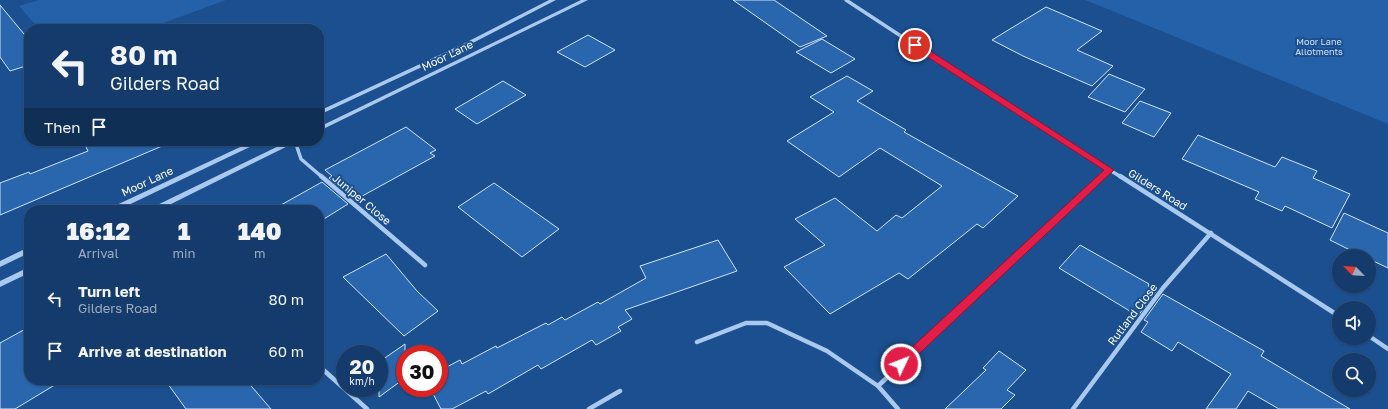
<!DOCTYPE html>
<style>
:root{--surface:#143b6b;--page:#214673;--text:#f1f3f6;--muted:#9dadc1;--line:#33557e}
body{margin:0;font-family:"Golos Text",sans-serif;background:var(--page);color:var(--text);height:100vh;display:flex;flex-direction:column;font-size:15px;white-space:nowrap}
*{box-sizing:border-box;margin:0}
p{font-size:13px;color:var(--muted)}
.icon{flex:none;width:22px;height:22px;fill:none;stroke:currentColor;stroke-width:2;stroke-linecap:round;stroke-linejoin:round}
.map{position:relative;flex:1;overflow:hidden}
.side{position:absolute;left:24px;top:205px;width:300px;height:180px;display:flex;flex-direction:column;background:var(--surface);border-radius:16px;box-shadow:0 1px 3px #0004,0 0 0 1px var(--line)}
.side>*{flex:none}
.hud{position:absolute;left:24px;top:24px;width:300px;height:122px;border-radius:16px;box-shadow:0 1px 3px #0004,0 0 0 1px var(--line);background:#143b6b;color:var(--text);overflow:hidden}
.needle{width:26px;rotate:295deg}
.tools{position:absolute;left:1332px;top:249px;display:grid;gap:8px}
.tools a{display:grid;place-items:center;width:44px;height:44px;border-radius:50%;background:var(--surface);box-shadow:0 1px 3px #0004,0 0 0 1px var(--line);font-size:20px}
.speed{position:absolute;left:336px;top:345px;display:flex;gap:8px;font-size:20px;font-weight:700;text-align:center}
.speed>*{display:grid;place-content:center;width:52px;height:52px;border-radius:50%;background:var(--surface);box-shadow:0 1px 3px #0004,0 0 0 1px var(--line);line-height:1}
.speed small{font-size:10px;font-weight:400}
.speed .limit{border:6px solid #d22;background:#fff;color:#111}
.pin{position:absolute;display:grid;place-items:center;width:34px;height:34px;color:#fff;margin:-17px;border:2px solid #fff;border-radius:50%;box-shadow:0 1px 4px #0007}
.me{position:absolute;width:44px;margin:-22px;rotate:47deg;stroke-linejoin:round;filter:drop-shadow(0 0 3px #0008)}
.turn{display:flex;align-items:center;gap:14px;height:84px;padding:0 20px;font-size:18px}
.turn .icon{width:52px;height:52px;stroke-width:2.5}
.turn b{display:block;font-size:28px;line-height:34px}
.then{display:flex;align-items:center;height:38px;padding:0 20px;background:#0003;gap:8px;font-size:15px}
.eta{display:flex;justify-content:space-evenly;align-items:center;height:68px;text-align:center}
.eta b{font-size:24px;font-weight:800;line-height:28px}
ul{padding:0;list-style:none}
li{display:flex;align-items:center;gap:12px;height:52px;padding:0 20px}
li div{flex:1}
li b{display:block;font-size:15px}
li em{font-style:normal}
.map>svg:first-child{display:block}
.green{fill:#2461a8}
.building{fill:#2a66ad;stroke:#cfe3fa}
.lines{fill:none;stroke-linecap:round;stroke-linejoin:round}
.minor-far1{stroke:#a9c9ee;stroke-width:3.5}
.minor{stroke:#a9c9ee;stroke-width:4.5}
.tertiary{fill:#a9c9ee;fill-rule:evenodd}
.route{fill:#e11d48;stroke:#92132f}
.labels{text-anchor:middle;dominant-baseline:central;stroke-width:4;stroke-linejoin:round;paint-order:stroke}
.far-park-label{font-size:9px;fill:#cfe3fa;stroke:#1b4f8f}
.street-label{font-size:11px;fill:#fff;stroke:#1b4f8f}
</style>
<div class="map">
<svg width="1388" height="409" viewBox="0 0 1388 409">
<rect width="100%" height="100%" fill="#1b4f8f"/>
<g class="green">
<path d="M39,0H226L147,29H39L19,6Z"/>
<path d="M1085,0H1388V124L1115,12Z"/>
</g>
<g class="building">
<path d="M733,0H774L827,36L800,47Z"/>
<path d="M0,5L29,40V65L10,71L0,57Z"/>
<path d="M1046,7L1102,31L1077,50L1113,66L1092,86L1023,56L992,40Z"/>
<path d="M588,35L615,50L585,67L557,52Z"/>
<path d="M822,39L855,59L831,73L796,52Z"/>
<path d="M1109,74L1145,89L1125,112L1088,97Z"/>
<path d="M847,76L873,91L857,101L906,130L904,132L1018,196L983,228L977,224L908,279L899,273L830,314L784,267L825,245L795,219L835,198L877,231L896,215L902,218L942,186L880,148L839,177L787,141L834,112L810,97Z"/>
<path d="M503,81L526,95L477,124L455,109Z"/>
<path d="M1140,101L1171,113L1154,137L1122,123Z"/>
<path d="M406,127L436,150L430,153L435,156L355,200L329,178L332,176L325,170Z"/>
<path d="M1198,135L1275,167L1282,157L1317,171L1313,178L1350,194L1332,228L1285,206L1282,211L1255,199L1259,192L1182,159Z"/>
<path d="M83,141H174L0,215V183L29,172L30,174L88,151Z"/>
<path d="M322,182L348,204L319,222V210H272Z"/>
<path d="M494,183L559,229L522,257L458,207Z"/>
<path d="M1344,213L1388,233V268L1369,259V256H1362L1330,240Z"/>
<path d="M718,240L737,271L625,310L632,319L618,327L621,331L596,345L592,340L541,369L538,365L488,394L486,391L452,409H441L430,388H439V371L460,360L462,364L496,346L497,348L546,323L548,325L562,317L565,320L598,302L600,304L646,278L640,266Z"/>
<path d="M1080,245L1149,284L1148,286L1157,290L1138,316L1059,268Z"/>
<path d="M386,254L417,291L438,311L404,336L343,277Z"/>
<path d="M1163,294L1264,351L1261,356L1350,409H1279L1248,391L1236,409H1206L1231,374L1178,342L1172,351L1141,332L1148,322L1144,320Z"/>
<path d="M29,327V380H63L15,409H0V343Z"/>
<path d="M405,344V378L379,397V362Z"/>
<path d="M999,351L1026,370L1007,390L1015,395L1001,409H945L986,370L983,368Z"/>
<path d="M165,380H246L271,409H186Z"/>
</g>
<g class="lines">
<g class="minor-far1">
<path d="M846,0L1003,103L1121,177"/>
<path d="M295,141L301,159L322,177"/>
<path d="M1102,177L1109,170"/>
</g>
<g class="minor">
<path d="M321,176L425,265"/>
<path d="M1120,176L1339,316"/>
<path d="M1369,336L1388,349"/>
<path d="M697,342L746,323H767L827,351L878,386"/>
<path d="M319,366L367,409"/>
<path d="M589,409L620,391"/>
<path d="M898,409L878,386L1103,176"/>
<path d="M1073,409L1163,288L1211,233"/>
</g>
<g class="tertiary">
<path d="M549,0H556L467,46L319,115V111L463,44Z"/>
<path d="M581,0H588L319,131V127Z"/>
<path d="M253,141H261L260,142L118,210H108L110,208Z"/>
<path d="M289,141H297L296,142L159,210H149L151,208Z"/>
<path d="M29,247V253L0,267V261Z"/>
<path d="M29,267V273L0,287V281Z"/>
</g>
</g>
<path class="route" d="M912,43H918L1114,170L905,367L901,369L897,367L896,364L897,361L1104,170L912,47Z"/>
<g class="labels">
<g class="far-park-label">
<text x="1319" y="41">Moor Lane<tspan x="1319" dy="10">Allotments</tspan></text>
</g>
<g class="street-label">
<text transform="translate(447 55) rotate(-26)">Moor Lane</text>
<text transform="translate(147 181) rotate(-25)">Moor Lane</text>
<text transform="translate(1158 189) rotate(32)">Gilders Road</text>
<text transform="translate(362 199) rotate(40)">Juniper Close</text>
<text transform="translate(1132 314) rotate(-53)">Rutland Close</text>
</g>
</g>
</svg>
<div class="tools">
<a><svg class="needle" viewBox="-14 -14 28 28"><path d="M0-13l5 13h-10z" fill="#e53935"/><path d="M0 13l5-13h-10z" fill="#9dadc1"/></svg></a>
<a><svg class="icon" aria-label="sound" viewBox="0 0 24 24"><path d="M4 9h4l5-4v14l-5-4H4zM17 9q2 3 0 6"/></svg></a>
<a><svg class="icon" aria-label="search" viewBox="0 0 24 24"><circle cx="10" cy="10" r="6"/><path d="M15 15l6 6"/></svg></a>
</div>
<div class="speed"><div>20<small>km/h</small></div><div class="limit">30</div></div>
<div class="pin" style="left:915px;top:45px;background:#d93025"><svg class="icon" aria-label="arrive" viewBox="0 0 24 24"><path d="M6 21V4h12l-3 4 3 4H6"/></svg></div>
<svg class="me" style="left:901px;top:364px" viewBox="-20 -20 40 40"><circle r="17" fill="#e11d48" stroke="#fff" stroke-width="3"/><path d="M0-11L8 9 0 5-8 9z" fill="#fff"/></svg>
<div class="hud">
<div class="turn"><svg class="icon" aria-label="left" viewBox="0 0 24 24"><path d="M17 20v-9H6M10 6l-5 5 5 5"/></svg><div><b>80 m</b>Gilders Road</div></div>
<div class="then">Then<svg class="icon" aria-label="arrive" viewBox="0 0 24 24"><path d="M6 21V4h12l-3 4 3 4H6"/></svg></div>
</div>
<section class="side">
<div class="eta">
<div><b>16:12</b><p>Arrival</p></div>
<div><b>1</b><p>min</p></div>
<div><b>140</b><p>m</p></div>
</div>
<ul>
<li><svg class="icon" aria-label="left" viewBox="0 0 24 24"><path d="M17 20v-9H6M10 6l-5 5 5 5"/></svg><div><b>Turn left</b><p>Gilders Road</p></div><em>80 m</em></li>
<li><svg class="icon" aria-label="arrive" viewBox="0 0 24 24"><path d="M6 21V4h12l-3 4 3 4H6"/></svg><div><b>Arrive at destination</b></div><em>60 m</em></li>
</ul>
</section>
</div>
